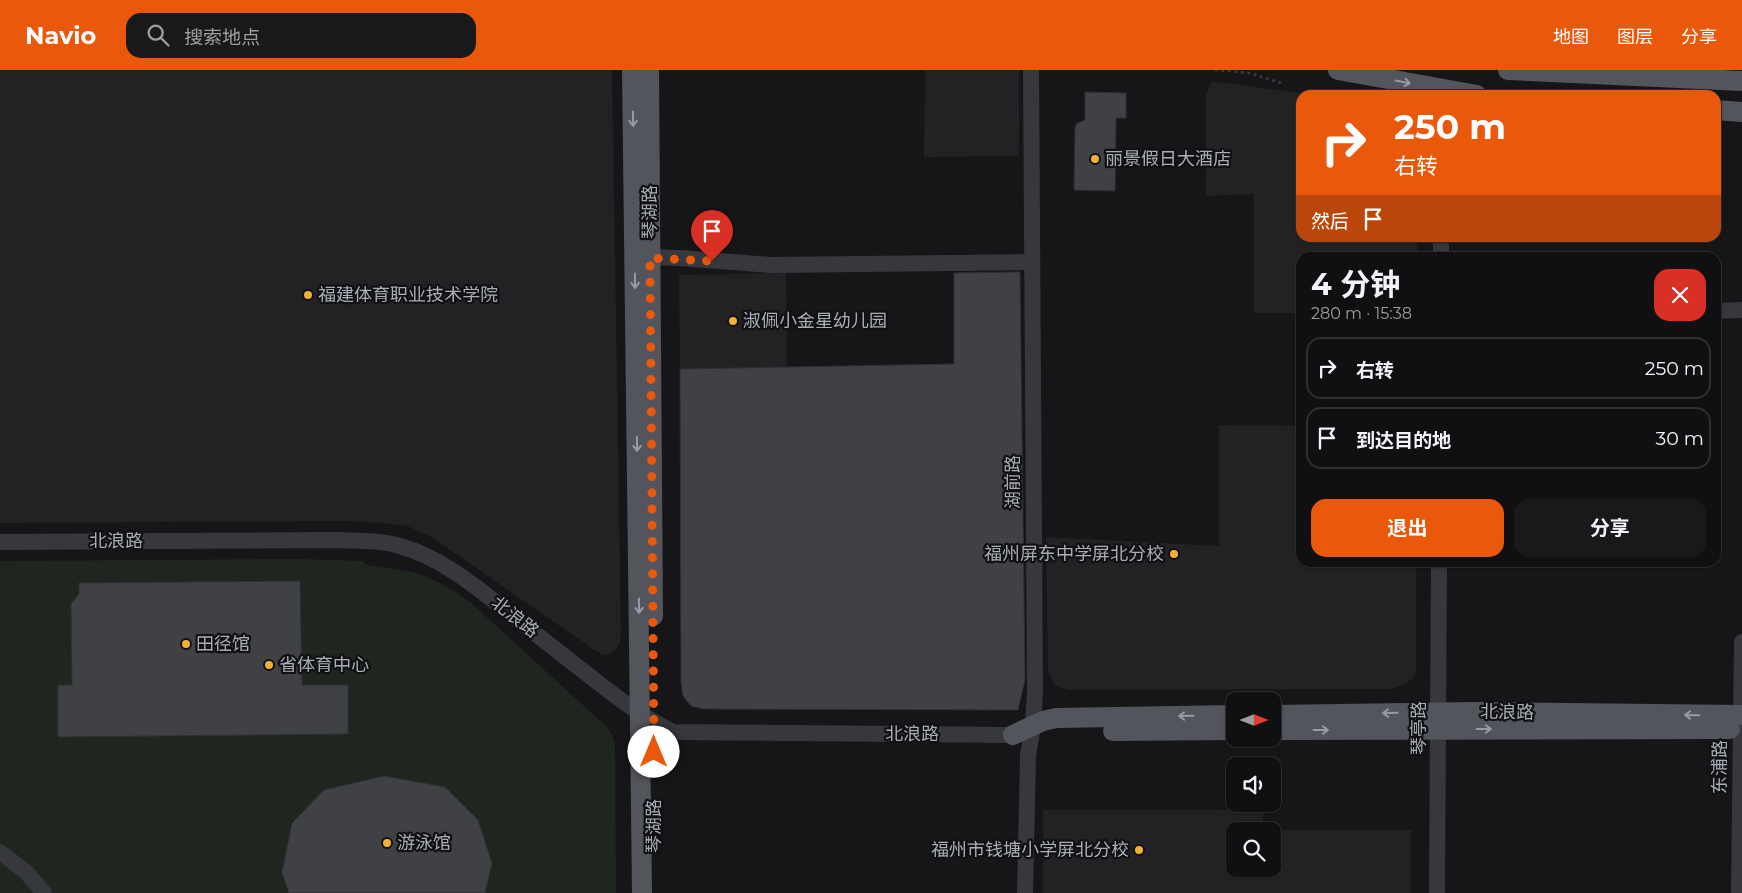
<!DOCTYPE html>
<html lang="zh">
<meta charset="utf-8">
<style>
:root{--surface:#101012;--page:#19191b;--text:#f1f3f6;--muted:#9c9d9f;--line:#303032;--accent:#ea580c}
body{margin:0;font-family:Montserrat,"Noto Sans SC",sans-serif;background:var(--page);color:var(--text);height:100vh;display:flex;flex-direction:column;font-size:19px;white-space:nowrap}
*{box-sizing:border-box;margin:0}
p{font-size:16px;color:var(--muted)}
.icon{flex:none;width:28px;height:28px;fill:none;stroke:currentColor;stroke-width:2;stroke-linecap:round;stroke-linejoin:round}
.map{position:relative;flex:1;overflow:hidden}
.panel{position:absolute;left:1296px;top:182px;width:425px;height:315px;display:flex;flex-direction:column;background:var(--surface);border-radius:15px;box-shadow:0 1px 4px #0004,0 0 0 1px var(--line)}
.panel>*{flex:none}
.banner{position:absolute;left:1296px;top:20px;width:425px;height:152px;border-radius:15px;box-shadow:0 1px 4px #0004,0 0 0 1px var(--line);background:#ea580c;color:#fff;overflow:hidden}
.needle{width:32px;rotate:90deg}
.fabs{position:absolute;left:1226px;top:622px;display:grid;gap:10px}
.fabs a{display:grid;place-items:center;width:55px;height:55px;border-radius:10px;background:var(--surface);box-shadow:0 1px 4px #0004,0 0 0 1px var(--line);font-size:25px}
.pin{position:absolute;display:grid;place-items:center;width:42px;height:42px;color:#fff;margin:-51px -21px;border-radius:50% 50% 50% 0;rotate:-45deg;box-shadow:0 0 5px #0007}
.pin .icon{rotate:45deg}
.me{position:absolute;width:55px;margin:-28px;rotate:0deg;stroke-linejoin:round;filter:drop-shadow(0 0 4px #0008)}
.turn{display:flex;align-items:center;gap:18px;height:105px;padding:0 15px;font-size:22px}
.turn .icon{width:65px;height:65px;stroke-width:2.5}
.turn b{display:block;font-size:35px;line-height:42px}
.then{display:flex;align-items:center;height:48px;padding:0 15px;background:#0003;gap:10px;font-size:19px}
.round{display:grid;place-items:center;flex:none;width:52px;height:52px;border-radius:15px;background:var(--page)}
.overview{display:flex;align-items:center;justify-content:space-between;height:85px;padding:0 15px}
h1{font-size:30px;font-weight:700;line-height:38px}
.action{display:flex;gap:10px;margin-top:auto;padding:10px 15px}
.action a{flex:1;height:58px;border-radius:15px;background:var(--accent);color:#fff;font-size:20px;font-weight:700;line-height:58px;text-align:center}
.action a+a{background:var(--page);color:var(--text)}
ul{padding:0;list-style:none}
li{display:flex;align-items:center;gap:15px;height:62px;margin:0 10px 8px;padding:0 5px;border:2px solid var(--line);border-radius:15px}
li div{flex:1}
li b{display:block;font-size:19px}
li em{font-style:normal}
header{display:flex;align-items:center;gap:30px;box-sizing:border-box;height:70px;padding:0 25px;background:var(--accent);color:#fff}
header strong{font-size:24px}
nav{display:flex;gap:28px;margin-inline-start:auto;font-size:18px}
.search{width:350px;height:45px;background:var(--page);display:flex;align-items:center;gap:12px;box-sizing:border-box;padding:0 18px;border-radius:15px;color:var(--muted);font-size:19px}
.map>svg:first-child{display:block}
.built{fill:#222225;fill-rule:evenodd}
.green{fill:#1e261f}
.building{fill:#404145;stroke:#303034}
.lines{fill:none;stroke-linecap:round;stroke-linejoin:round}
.path{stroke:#3d3f44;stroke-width:2.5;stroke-dasharray:2.5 4;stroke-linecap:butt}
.minor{stroke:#37383d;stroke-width:16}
.major{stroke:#53555c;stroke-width:20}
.oneway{stroke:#979ba6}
.route{stroke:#ea580c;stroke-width:9;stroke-dasharray:0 16.2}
.poi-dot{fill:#f2b134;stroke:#111113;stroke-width:2}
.labels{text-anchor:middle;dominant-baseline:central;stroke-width:4.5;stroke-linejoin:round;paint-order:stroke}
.poi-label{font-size:18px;fill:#a8adb8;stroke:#111113;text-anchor:start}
.street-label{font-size:18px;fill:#a8adb8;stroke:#111113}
</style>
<header>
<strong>Navio</strong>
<div class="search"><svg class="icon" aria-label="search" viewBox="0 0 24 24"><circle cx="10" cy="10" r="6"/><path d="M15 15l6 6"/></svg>搜索地点</div>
<nav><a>地图</a><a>图层</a><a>分享</a></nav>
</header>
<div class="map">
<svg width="1742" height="823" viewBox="0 0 1742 823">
<rect width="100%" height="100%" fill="#161618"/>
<g class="built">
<path d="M0,0H612L621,563L620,573L616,580L609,585L601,584L593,579L430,466L407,456L384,453L349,451L0,453Z"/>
<path d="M925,0H1019V86L924,87Z"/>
<path d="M1212,11L1315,25H1301V168H1417V187L1301,188V243H1254V124L1206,126V26Z"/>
<path d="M786,203L787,297L680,299L679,205Z"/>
<path d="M1219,355L1301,356V492L1416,493V599L1415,606L1406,614L1391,619L1068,620L1055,615L1048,601L1046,467L1219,476Z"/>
<path d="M1043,740H1263V760H1411V823H1043ZM1235,761H1272V799H1235Z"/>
</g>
<path class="green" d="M300,489L363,491L367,495L414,502L430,508L456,522L470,532L607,657L612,665L615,674L616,823H0V491Z"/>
<g class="building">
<path d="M1085,22L1126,23V48H1116L1115,121L1074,120L1075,58L1076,54L1085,50Z"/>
<path d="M1020,202L1025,610L1018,640L703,639L691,636L683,626L681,613L680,299L954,294V203Z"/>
<path d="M300,511L302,615H348V664L58,667V615H72L71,534L79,524V513Z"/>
<path d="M384,706L445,717L478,750L492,793L485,823H289L282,802L292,753L324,720Z"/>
</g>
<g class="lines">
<path class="path" d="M1215,0L1250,3L1284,14"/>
<g class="minor">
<path d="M650,187L680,188L771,195L1032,192"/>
<path d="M1441,188V168"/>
<path d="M1716,241L1742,240"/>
<path d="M0,472L336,470C358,471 380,470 400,476C439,487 473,514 504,539C530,559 556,580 582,600C611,623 639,645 673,662L1013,665"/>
<path d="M0,782L26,802L44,823"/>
<path d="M1025,823L1028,686L1033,655L1035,621L1031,0"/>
<path d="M1437,823L1439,492"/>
<path d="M1739,823L1742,572"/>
</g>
<g class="major">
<path d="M632,0L642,823"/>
<path d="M649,0L653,546"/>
<path d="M1338,0L1477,25"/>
<path d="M1508,0L1742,11"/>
<path d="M1716,40L1742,42"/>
<path d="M1272,645L1474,642L1741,645"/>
<path d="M1272,660L1730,659"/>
<path d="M1113,661L1235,660"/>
<path d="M1013,665L1043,651L1056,648L1235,645"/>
</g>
</g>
<defs><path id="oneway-shaft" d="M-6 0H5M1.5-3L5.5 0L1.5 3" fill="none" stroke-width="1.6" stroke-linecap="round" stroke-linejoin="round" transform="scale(1.25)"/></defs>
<g class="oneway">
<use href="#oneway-shaft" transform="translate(1403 12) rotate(11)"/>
<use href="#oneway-shaft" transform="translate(633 49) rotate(89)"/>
<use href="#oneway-shaft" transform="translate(635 211) rotate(89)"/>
<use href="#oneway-shaft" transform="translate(637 374) rotate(89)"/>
<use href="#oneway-shaft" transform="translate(639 536) rotate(89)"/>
<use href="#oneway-shaft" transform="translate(1390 643) rotate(179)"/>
<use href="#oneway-shaft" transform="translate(1692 645) rotate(-179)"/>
<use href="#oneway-shaft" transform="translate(1186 646) rotate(179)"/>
<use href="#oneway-shaft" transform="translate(1484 659)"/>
<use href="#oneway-shaft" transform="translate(1321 660)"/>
</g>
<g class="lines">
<path class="route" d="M654,682L650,188L712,191"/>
</g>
<g class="poi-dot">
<circle cx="1095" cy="89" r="5"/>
<circle cx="308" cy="225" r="5"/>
<circle cx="733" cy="251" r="5"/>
<circle cx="1174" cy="484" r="5"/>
<circle cx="186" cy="574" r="5"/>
<circle cx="269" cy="595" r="5"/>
<circle cx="387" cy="773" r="5"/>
<circle cx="1139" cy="780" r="5"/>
</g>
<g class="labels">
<g class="poi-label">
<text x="1105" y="89">丽景假日大酒店</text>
<text x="318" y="225">福建体育职业技术学院</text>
<text x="743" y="251">淑佩小金星幼儿园</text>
<text x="1164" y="484" text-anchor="end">福州屏东中学屏北分校</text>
<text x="196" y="574">田径馆</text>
<text x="279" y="595">省体育中心</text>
<text x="397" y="773">游泳馆</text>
<text x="1129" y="780" text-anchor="end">福州市钱塘小学屏北分校</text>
</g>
<g class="street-label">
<text transform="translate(650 142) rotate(-90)">琴湖路</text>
<text transform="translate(1013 412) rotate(-90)">湖前路</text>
<text x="116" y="471">北浪路</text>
<text transform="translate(515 547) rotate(38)">北浪路</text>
<text transform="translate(1507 642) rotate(1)">北浪路</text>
<text transform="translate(1419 658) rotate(-90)">琴亭路</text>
<text x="912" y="664">北浪路</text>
<text transform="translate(1720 697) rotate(-90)">东浦路</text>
<text transform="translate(654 756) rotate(-90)">琴湖路</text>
</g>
</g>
</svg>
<div class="fabs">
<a><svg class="needle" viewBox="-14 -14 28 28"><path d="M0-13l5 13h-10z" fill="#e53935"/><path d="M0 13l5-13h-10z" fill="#9c9d9f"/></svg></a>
<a><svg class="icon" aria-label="sound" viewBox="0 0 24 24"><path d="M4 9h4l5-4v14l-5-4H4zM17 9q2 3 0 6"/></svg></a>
<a><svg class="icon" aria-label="search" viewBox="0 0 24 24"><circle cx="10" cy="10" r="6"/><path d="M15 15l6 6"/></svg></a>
</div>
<div class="pin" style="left:712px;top:191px;background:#d93025"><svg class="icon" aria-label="arrive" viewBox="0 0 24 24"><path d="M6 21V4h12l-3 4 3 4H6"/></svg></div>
<svg class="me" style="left:654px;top:682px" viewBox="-20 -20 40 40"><circle r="19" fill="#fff"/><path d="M0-13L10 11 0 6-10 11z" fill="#ea580c"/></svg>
<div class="banner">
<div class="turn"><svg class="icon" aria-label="right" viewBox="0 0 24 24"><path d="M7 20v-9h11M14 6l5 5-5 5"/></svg><div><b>250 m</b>右转</div></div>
<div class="then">然后<svg class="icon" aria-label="arrive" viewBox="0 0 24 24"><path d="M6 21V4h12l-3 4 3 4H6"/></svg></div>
</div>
<section class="panel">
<div class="overview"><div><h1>4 分钟</h1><p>280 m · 15:38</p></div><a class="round" style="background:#d93025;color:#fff"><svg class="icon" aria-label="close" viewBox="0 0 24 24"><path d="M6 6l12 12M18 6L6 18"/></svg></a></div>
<ul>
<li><svg class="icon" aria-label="right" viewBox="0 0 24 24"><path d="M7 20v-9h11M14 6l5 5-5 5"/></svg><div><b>右转</b></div><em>250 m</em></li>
<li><svg class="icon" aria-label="arrive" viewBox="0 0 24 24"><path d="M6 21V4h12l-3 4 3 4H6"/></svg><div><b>到达目的地</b></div><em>30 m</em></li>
</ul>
<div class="action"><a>退出</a><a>分享</a></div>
</section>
</div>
